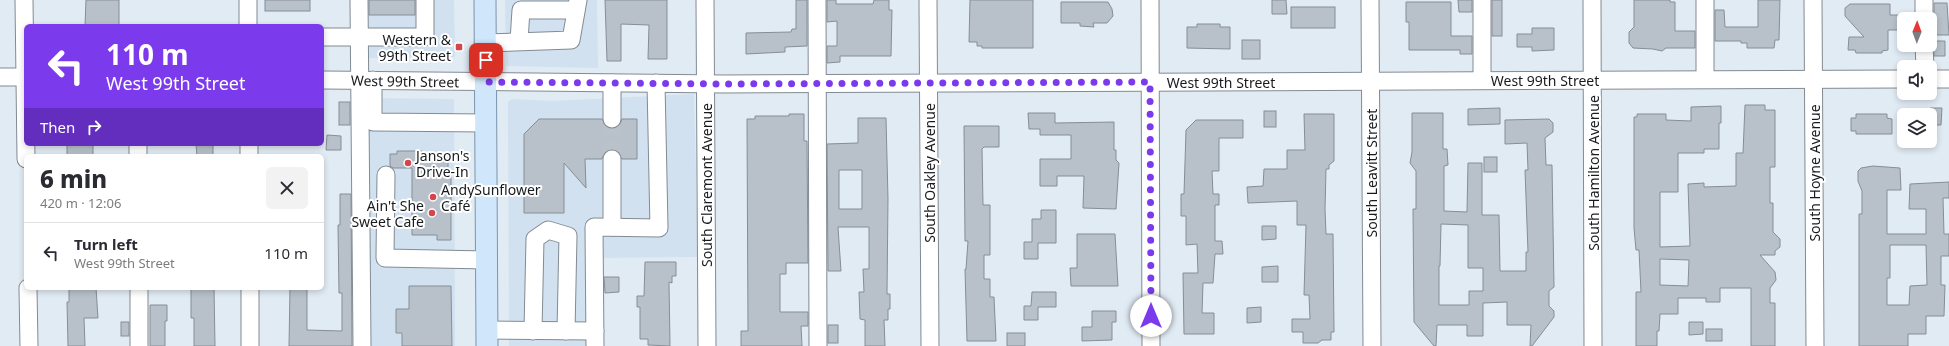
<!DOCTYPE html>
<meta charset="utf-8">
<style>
:root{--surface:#fff;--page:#f2f2f3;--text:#2b2b33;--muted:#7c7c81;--line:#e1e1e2}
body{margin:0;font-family:"Noto Sans",sans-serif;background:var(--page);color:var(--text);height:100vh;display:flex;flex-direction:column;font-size:15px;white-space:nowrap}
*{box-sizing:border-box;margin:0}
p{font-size:13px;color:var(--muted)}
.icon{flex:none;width:22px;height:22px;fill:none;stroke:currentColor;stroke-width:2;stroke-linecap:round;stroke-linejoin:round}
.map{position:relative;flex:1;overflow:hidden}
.panel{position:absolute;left:24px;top:154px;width:300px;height:136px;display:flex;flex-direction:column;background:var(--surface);border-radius:6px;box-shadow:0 2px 6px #0003}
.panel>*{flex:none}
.guide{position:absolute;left:24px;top:24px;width:300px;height:122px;border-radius:6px;box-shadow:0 2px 6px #0003;background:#7c3aed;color:#fff;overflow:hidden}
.needle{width:26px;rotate:1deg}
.tools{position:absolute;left:1897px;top:12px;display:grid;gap:8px}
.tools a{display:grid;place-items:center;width:40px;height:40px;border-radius:6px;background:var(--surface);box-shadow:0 2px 6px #0003;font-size:20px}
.pin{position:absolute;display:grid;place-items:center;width:34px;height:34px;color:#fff;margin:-17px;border-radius:8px;box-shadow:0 2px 6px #0006}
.me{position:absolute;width:44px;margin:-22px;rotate:0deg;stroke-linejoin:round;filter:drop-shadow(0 0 3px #0008)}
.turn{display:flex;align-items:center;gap:14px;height:84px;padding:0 16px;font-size:18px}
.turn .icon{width:52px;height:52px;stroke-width:2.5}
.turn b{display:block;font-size:28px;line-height:34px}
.then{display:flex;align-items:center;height:38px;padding:0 16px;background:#0003;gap:8px;font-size:15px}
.round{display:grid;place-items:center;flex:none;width:42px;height:42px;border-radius:6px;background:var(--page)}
.overview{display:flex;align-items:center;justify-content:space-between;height:68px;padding:0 16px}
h1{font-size:24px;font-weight:800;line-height:30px}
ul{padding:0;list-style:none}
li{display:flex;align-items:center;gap:12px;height:60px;padding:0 16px;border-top:1px solid var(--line)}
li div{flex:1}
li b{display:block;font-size:15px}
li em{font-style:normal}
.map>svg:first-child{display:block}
.built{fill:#d1e1f0}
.building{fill:#b8c1ca;stroke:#858e97;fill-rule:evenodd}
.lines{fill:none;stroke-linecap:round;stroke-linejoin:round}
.minor-tunnel{stroke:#b9c1c9;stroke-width:17;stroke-dasharray:17 8;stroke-linecap:butt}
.minor-casing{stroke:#828b93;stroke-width:19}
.major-casing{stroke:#7a95ac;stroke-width:23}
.minor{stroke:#fff;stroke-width:17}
.major{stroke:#cfe6fb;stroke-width:21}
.route{stroke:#7c3aed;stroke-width:7;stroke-dasharray:0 12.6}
.poi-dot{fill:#d5454e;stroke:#fff;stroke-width:1.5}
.labels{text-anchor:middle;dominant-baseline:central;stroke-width:4;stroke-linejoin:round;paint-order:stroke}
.poi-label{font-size:14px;fill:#181b1e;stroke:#fff;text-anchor:end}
.street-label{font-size:14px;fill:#181b1e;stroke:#fff}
</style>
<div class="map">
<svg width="1949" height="346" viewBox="0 0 1949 346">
<rect width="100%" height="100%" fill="#e1ebf4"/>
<g class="built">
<path d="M361,0H454L455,57L362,58Z"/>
<path d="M505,0H597L598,68L506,66Z"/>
<path d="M694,94L698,257L594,258L595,346H509L508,102L512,99L552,101Z"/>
<path d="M362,98L454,99L455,346H362Z"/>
</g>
<g class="building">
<path d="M86,0H119V26H85Z"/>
<rect x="265" y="0" width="45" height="11"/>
<rect x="369" y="0" width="46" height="15"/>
<path d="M605,0H667V59H648L649,25L621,24V61H607Z"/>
<path d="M796,0H807V46L785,47V52L746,54V33L791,32L792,29H796Z"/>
<path d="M827,0H836V4H873L874,0H889V10H892L891,56H840V62L827,63V46H837V21L827,22Z"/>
<path d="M970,0H1033V48H982V46H977V42H969Z"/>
<path d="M1272,0H1286L1287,14H1272Z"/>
<path d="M1458,0H1472V12H1459Z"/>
<rect x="1492" y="0" width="10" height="36"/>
<path d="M1634,0H1670V2H1675V31H1695V48H1666L1662,51L1653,49L1633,48L1629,43V32L1634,27Z"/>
<path d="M1758,0H1780L1779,40H1775L1774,48H1747V43H1741V41H1715V10H1724L1725,27H1758Z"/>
<path d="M1061,2H1108L1112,9L1113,16L1107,23H1093L1094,27L1080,26V23H1061Z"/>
<path d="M1406,2H1451V36H1472V54H1460V50H1409V22H1406Z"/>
<path d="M1934,3H1947L1949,35H1934Z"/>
<path d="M1850,4H1890V15H1904V30H1888V50L1882,51V53H1856L1855,50H1848L1849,37H1864L1845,16V8Z"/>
<rect x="1291" y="7" width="44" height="21"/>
<path d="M1197,24H1220V27H1230V49L1187,48V27H1197Z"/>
<path d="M1532,28H1554V50L1532,51V47H1517V34H1532Z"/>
<rect x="1242" y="40" width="18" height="19"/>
<path d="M1933,41H1945V56H1934Z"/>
<rect x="339" y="102" width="11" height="23"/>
<path d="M1745,105H1765V110H1775V167H1770V203H1773V232L1780,239V247L1775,251V255H1760L1775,272L1776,280L1770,288V303H1775V346H1751V288H1720V302H1706V298H1678V314H1660L1659,331H1657V346H1636V292H1641L1639,250H1636L1634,228V117H1637V114H1666V120L1691,121V107L1721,106V123H1719V149H1704V153H1678V192H1660V247L1690,246L1688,184L1704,183V187L1736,186V153H1743ZM1660,259L1689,260L1688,286L1660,285Z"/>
<path d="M1500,108V124L1468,125V109Z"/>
<path d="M1930,108H1942L1941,125H1930Z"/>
<rect x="1264" y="111" width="12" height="16"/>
<path d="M1028,113H1055V123L1114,122V150H1116V160L1119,163L1116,209L1083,208L1084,176H1057V186H1040V159H1071V135H1040V129H1029Z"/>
<path d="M1412,113H1443V149H1447L1448,165L1444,166V211L1467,212L1468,163H1482V215H1499L1500,271H1526V252H1528L1525,170H1528L1527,143L1505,144V120L1549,119L1553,123V132L1545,138L1546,165H1552L1554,287L1549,291V306L1554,311V317L1532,346H1530L1531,325H1507V302L1483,303V336H1467V325H1437L1436,346H1434L1414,322L1413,209H1416V171L1410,163L1412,152ZM1441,224L1468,225V268H1483V291H1469V305H1439V266H1440Z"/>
<path d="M789,114H804V141H807L808,263H786V274H780V312H808V326H801L802,346H741V331H748L747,119H755V116H789Z"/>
<path d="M1304,114H1334V161L1329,165V169H1326L1325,209L1326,234H1333L1334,332H1331V340H1322L1318,343H1303V332H1292V319H1310L1309,295H1304L1306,225H1297V201L1248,203L1247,187L1263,186L1264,169H1287V150H1305Z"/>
<path d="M1856,114H1887V118L1892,119V134H1856V131H1851V118H1856Z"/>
<path d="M858,118H886L888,199L887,294H890V309H888V320H884L885,346H865V320L860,319L859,292H864L863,269H869V227H838L841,271H828L827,144L858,143ZM839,170H862V209H839Z"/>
<path d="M539,119H602L607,127L612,129L620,124L622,119H637V159H622L617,151L612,149L604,154L602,159H585L586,188L564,163V213H524V134Z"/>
<path d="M1196,120H1243V138H1219V171H1212L1213,194H1219V205H1215V241H1222L1223,254H1215L1213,283H1203L1202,313H1214V334H1184L1183,273H1198L1197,244L1186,245V216H1181V194H1184L1186,130Z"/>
<path d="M964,126H999V147H984L982,149L983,205H990V255H984V279H990V297H994L996,341H967L965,269H966L968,241H965Z"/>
<path d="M327,135L341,136V150H326Z"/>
<rect x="67" y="144" width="26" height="12"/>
<path d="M196,144H213V156H197Z"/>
<path d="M397,151H422V154H440V157H448V175H451V240H437V235H412V168H393L390,166V154H397Z"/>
<rect x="1484" y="157" width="13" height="15"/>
<path d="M1873,166L1900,168L1901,190H1887V234H1926V209H1909L1910,184L1949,182V198H1943L1944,234H1949V256H1941V285H1945L1944,316H1926V334H1908V346H1859V214H1862V191L1858,181V171L1861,168ZM1890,245H1926L1927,285L1910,286L1909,305H1887V278H1890Z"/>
<path d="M340,194H351L352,346H289L290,288H307V330L342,331V293H339L338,225H340Z"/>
<path d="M1041,210H1056V243H1038V259H1024V242H1032V219H1041Z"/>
<path d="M1262,226H1276V239L1262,240Z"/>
<path d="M1077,234H1115L1118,286H1071L1070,268H1077Z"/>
<path d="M645,262H676V276H672V283L669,282L670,346L648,345V339H640V307H637V296H644Z"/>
<path d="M1278,266V282H1262V267Z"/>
<path d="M604,277H619V292L605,293Z"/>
<path d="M409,286H451L452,346H402V333H396V309H409Z"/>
<path d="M69,288H96L98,318H84L85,346H68L67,302H69Z"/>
<path d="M191,288H214L215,346H194V318H191Z"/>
<path d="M1032,292H1056V307H1038V320H1024V306H1031Z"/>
<path d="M150,305H167V321H165V346H150Z"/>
<path d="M1261,307V322L1247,323V308Z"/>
<path d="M1092,311H1116V322H1112V340L1082,341V327H1092Z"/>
<rect x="121" y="322" width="8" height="14"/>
<path d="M1689,322H1703V334L1689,335Z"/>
<rect x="828" y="325" width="10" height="18"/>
<rect x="1706" y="329" width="16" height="12"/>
<rect x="1007" y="333" width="18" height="13"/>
</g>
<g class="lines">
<path class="minor-tunnel" d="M612,159V119"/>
<g class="minor-casing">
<g id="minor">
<path d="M24,0L26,159"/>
<path d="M248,0V26"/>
<path d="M359,0L362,346"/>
<path d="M705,0L707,346"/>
<path d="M817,0L818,346"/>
<path d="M928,0L930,346"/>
<path d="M1150,0L1151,346"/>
<path d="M1370,0L1372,346"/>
<path d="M1482,0V80"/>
<path d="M1592,0L1593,346"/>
<path d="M1705,0V79"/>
<path d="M1813,0L1815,346"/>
<path d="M1924,0V19"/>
<path d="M322,37H425V0"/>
<path d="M519,41L521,10H576"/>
<path d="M486,43L571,40L578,0"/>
<path d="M1924,45L1925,67"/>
<path d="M0,77H26"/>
<path d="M1930,79H1949"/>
<path d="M322,80L725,84L1904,79"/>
<path d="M373,80V122L486,123"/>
<path d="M612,119V83"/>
<path d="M138,144V156"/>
<path d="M249,144V156"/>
<path d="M386,175L385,258L487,260"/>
<path d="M612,227V159"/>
<path d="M28,288L29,346"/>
<path d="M139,288V346"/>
<path d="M250,288V346"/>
<path d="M487,330L595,331"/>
<path d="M533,331L535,239L548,230L568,236L566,331"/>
<path d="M595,346L594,227L659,228L656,83"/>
</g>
</g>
<g class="major-casing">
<path id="major" d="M485,0L487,346"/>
</g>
<use href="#minor" class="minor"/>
<use href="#major" class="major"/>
</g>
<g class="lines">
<path class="route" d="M486,60V82L725,84L1150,82L1151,316"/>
</g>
<g class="poi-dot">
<rect x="455" y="43" width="8" height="8" rx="2"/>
<circle cx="408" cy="163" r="4"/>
<circle cx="433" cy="197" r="4"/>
<circle cx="432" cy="213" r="4"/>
</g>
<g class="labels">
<g class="poi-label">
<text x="451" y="39">Western &amp;<tspan x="451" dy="16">99th Street</tspan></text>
<text x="416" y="155" text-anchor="start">Janson's<tspan x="416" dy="16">Drive-In</tspan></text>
<text x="441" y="189" text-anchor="start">AndySunflower<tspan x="441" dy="16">Café</tspan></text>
<text x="424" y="205">Ain't She<tspan x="424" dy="16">Sweet Cafe</tspan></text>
</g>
<g class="street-label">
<text x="1545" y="80">West 99th Street</text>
<text transform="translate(405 81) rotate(1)">West 99th Street</text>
<text x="1221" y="82">West 99th Street</text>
<text transform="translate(929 173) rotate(-90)">South Oakley Avenue</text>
<text transform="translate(1371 173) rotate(-90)">South Leavitt Street</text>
<text transform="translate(1593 173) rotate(-90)">South Hamilton Avenue</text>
<text transform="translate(1814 173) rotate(-90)">South Hoyne Avenue</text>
<text transform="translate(706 185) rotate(-90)">South Claremont Avenue</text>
</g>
</g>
</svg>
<div class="tools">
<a><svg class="needle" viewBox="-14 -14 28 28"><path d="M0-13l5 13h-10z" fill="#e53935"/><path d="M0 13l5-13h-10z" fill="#7c7c81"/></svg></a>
<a><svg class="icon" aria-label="sound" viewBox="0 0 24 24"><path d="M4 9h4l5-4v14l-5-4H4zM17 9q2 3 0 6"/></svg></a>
<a><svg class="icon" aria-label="layers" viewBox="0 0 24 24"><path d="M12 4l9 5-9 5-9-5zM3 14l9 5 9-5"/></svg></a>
</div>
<div class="pin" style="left:486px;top:60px;background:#d93025"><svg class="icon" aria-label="arrive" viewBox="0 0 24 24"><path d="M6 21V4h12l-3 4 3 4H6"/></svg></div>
<svg class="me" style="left:1151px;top:316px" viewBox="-20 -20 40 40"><circle r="19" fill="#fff"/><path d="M0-13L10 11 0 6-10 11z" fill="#7c3aed"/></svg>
<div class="guide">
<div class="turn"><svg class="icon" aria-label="left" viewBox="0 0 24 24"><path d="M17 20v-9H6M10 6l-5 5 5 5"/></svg><div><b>110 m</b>West 99th Street</div></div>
<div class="then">Then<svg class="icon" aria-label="right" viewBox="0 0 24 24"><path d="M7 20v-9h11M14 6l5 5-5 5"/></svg></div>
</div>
<section class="panel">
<div class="overview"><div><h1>6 min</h1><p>420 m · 12:06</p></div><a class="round"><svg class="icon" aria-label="close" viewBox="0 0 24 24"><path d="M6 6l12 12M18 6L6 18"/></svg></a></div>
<ul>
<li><svg class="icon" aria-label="left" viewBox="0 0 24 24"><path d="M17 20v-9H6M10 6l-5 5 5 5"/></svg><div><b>Turn left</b><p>West 99th Street</p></div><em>110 m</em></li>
</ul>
</section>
</div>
